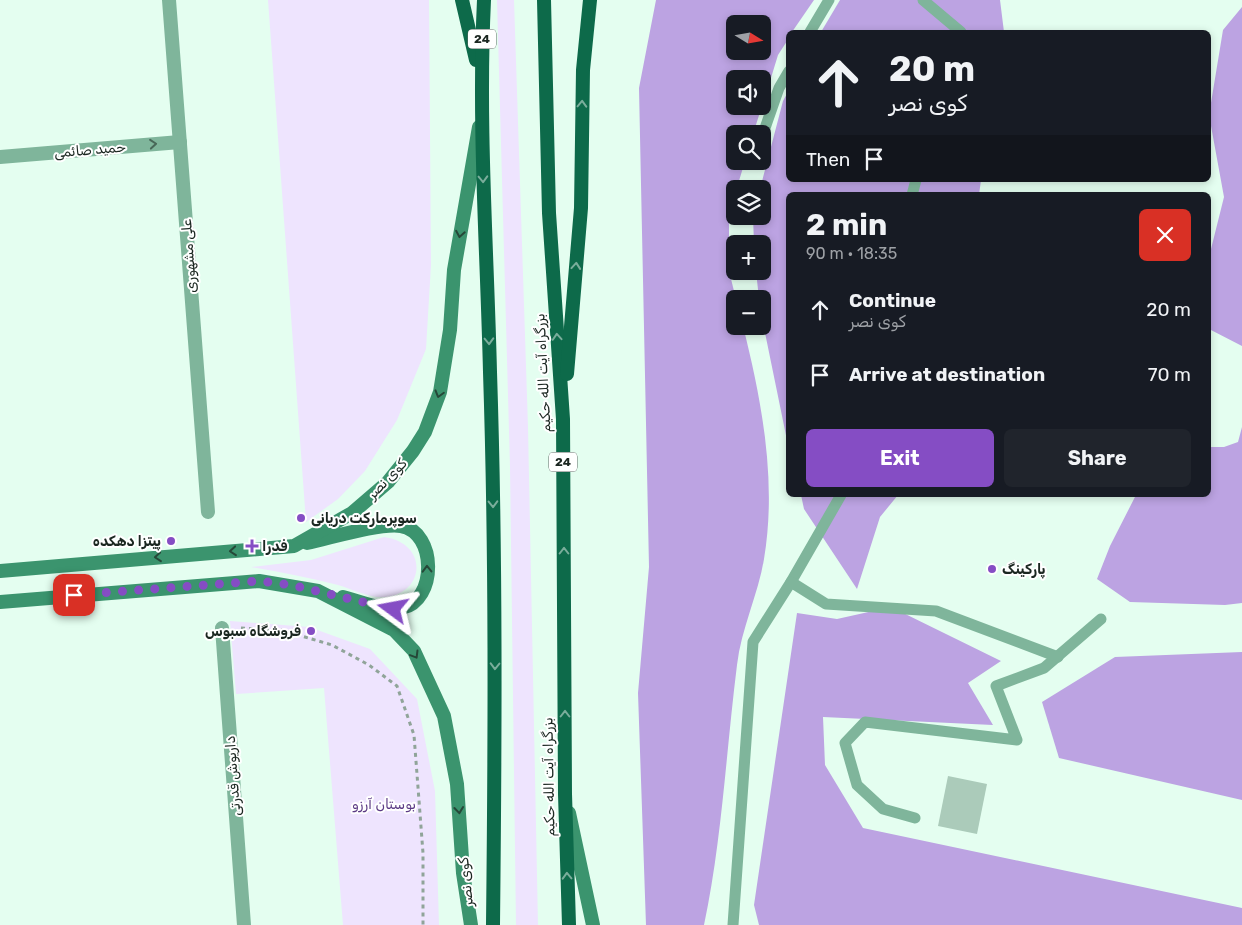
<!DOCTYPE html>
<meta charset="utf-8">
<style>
:root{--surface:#171b24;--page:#20242c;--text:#f1f3f6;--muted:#9ea1a6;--accent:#854dc4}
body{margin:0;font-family:Rubik,"Noto Sans Arabic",sans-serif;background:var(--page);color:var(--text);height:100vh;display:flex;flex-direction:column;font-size:19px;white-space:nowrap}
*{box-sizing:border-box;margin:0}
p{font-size:16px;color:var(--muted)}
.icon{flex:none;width:28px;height:28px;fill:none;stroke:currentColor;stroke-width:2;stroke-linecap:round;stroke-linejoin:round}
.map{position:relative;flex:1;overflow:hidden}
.drawer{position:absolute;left:786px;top:192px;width:425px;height:305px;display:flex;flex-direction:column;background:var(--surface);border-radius:8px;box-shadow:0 2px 8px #0003}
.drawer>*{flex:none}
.guide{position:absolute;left:786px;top:30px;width:425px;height:152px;border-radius:8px;box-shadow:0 2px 8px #0003;background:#171b24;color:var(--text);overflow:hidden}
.needle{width:32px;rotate:101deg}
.controls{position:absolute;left:726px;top:15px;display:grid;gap:10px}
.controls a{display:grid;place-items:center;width:45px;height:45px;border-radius:8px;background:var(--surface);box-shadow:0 2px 8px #0003;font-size:25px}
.pin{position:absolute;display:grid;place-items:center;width:42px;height:42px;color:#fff;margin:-21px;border-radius:10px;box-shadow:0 2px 8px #0006}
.me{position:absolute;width:55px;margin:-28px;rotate:283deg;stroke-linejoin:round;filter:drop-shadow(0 0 4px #0008)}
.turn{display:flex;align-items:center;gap:18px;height:105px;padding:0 20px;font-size:22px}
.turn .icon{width:65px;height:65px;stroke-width:2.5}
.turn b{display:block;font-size:35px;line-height:42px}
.then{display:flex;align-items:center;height:48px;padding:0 20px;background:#0003;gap:10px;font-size:19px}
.round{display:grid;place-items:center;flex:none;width:52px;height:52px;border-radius:8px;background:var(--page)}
.head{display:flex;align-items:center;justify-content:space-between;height:85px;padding:0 20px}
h1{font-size:30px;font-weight:700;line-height:38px}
.cta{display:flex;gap:10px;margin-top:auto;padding:10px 20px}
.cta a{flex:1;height:58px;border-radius:8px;background:var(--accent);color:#fff;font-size:20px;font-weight:700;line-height:58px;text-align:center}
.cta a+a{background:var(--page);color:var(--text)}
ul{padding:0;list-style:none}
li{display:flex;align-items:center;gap:15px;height:65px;padding:0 20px}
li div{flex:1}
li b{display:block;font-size:19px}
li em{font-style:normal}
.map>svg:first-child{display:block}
.green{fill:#eee4fe}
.forest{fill:#bca3e2;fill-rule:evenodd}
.building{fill:#abcbba}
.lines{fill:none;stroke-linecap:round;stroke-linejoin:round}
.path{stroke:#90a499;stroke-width:3;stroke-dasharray:4 4;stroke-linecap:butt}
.service{stroke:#7fb59b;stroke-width:11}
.minor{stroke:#7fb59b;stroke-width:14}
.secondary{stroke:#3b946e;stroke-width:14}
.trunk{stroke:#0d6a4a;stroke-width:14}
.oneway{stroke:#7aad9b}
.oneway2{stroke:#486758}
.oneway3{stroke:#254838}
.route{stroke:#854dc4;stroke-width:9;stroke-dasharray:0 16.2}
.poi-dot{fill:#854dc4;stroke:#fff;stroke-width:2}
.labels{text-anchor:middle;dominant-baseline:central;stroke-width:4;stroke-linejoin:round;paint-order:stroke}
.shield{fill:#fff;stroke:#5f6864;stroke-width:1}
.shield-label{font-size:12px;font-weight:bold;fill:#1b2721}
.street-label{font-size:14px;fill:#1b2721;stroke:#fff}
.poi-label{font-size:14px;font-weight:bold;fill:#1b2721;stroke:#fff;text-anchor:start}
.park-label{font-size:14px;fill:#5b3a84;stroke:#fff}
</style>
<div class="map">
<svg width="1242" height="925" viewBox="0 0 1242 925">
<rect width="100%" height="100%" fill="#e4fef0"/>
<g class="green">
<path d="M268,0H429L431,265L426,349L397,420L365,471L338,499L306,522Z"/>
<path d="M497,0H514L528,427L538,925H516L510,467Z"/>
<path d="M384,537C428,543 426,592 386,597C371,599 352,589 338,585C310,578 280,572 251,567L311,560Z"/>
<path d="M230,621L309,627L370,649L417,699L435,791L439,925H343L324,688L236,694Z"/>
</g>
<g class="forest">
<path d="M656,0H814L792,32H789V38L778,55L763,104L762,79H735V106H762L753,134H735V161H745L729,214V271L736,299L735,326H743C762,402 777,481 764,559C758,595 741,629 737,665C726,752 722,840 704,925H646L638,693L649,567L639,88ZM735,24H762V51H735Z"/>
<path d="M840,0H1000L1004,32H821Z"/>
<path d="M1242,7V346L1209,329V257L1224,197L1209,115L1223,30Z"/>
<path d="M789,90V180H981L979,195H789V450L763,323L762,299H759L756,271H762V244H754L753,216H762V189H760L783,101Z"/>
<path d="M1242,427V603L1225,605L1130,602L1097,579L1110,546L1136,495H1209V447H1224L1238,442Z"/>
<path d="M801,495H898L880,517L857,589L804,509Z"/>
<path d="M891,607L1001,661L968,683L993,725L823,717L825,765L863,828L1242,908V925H759L754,905L797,613L837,619Z"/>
<path d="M1242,652V800L1059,758L1042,702L1115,657Z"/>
</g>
<path class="building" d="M948,776L987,784L977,834L938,826Z"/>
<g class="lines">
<path class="path" d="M241,628L281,630L332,645L369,665L397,686L414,735L423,853V925"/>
<g class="service">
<path d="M923,0L961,32"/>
<path d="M810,32L829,0"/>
<path d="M764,131L779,88L789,71"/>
<path d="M912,195L916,180"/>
<path d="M791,582L841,495"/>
<path d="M915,818L883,809L857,785L845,743L865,722L1017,740L996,686L1044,668L1101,619"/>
<path d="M733,925L753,642L791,582L826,604L936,611L1058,657"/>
</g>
<g class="minor">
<path d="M169,0L208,512"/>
<path d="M0,157L180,142"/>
<path d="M222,628L244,925"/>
</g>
<g class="secondary">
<path d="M307,543C331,538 378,523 401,526C437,532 437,601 402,608C384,612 360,601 343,597"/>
<path d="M0,571L294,546L352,513L388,482L413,451L425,432L440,392L450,330L454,270L479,127"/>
<path d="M0,602L259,581L318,591L394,630L414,651L444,716L457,784L463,873L471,925"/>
<path d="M569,813L593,925"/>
</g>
<g class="trunk">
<path d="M462,0L476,60"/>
<path d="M484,0C478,124 487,248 490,372C496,556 495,740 493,925"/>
<path d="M544,0L549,213L563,419L565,794L569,925"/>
<path d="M567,374L581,208L583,70L590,0"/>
</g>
</g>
<defs><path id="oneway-chevron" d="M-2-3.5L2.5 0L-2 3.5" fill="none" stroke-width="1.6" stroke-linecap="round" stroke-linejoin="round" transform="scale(1.25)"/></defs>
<g class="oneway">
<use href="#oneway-chevron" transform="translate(582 104) rotate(-88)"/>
<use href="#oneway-chevron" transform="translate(483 179) rotate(88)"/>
<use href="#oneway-chevron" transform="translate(576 266) rotate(-85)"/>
<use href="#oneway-chevron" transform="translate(557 337) rotate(-94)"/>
<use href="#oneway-chevron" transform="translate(489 341) rotate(88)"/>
<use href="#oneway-chevron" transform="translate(493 504) rotate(89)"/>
<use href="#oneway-chevron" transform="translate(564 551) rotate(-90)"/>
<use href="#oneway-chevron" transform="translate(495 666) rotate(91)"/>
<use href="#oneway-chevron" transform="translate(565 714) rotate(-90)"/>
<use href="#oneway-chevron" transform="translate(567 876) rotate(-92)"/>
</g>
<use class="oneway2" href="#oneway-chevron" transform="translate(153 144) rotate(-5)"/>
<g class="oneway3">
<use href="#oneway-chevron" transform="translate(460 234) rotate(100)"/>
<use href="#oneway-chevron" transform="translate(439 394) rotate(106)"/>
<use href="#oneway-chevron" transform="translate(233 551) rotate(175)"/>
<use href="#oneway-chevron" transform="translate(158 557) rotate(175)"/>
<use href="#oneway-chevron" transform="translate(427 569) rotate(-91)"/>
<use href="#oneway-chevron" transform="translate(415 655) rotate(59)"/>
<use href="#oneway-chevron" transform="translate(459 810) rotate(84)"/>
</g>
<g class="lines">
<path class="route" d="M74,595L259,581L291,585L393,609"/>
</g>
<g class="poi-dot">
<circle cx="301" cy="518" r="5"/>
<circle cx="171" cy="541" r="5"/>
<path d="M249.5 538.5h5v5h5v5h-5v5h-5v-5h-5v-5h5z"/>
<circle cx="992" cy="569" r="5"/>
<circle cx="311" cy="631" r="5"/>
</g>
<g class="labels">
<g class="shield">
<rect x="468" y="29.5" width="28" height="19" rx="4"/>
<rect x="549" y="452.5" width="28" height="19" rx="4"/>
</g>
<g class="shield-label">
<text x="482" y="39">24</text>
<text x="563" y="462">24</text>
</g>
<g class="street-label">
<text transform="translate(90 150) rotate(-5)">حمید صائمی</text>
<text transform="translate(189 256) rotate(-94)">علی مشهوری</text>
<text transform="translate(543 373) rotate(-93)">بزرگراه آیت الله حکیم</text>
<text transform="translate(387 479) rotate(-46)">کوی نصر</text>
<text transform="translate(233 776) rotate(-94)">داریوش قدرتی</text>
<text transform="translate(549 777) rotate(-91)">بزرگراه آیت الله حکیم</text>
<text transform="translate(466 882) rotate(-96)">کوی نصر</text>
</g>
<g class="poi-label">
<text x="311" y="518">سوپرمارکت دریانی</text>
<text x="161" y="541" text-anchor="end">پیتزا دهکده</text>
<text x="262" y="546">فدرا</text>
<text x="1002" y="569">پارکینگ</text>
<text x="301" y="631" text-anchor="end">فروشگاه سبوس</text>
</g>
<g class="park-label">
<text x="384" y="804">بوستان آرزو</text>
</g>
</g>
</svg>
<div class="controls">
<a><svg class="needle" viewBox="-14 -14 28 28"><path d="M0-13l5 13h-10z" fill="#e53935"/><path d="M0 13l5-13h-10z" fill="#9ea1a6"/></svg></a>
<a><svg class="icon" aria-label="sound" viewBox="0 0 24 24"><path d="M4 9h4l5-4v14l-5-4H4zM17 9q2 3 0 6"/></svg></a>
<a><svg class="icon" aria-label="search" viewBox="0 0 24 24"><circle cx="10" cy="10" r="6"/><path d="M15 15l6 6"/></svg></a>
<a><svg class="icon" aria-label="layers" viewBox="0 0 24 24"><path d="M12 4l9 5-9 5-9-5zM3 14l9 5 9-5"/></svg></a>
<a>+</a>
<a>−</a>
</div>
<div class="pin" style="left:74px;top:595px;background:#d93025"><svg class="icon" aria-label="arrive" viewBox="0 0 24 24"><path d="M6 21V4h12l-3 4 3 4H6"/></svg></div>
<svg class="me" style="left:393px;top:609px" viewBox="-20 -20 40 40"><path d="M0-17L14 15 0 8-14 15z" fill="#854dc4" stroke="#fff" stroke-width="4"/></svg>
<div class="guide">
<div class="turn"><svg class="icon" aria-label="ahead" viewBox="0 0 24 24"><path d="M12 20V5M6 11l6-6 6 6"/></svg><div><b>20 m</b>کوی نصر</div></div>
<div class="then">Then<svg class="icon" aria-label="arrive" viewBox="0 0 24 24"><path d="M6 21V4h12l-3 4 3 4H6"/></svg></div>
</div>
<section class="drawer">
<div class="head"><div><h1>2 min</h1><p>90 m · 18:35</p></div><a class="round" style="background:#d93025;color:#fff"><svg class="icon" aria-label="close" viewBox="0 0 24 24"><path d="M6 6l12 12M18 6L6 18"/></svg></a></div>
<ul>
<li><svg class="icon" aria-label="ahead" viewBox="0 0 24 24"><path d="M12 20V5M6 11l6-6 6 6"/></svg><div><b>Continue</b><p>کوی نصر</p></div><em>20 m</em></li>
<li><svg class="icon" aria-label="arrive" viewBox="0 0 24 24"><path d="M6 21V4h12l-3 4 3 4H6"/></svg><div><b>Arrive at destination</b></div><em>70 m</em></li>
</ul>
<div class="cta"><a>Exit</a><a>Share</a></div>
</section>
</div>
